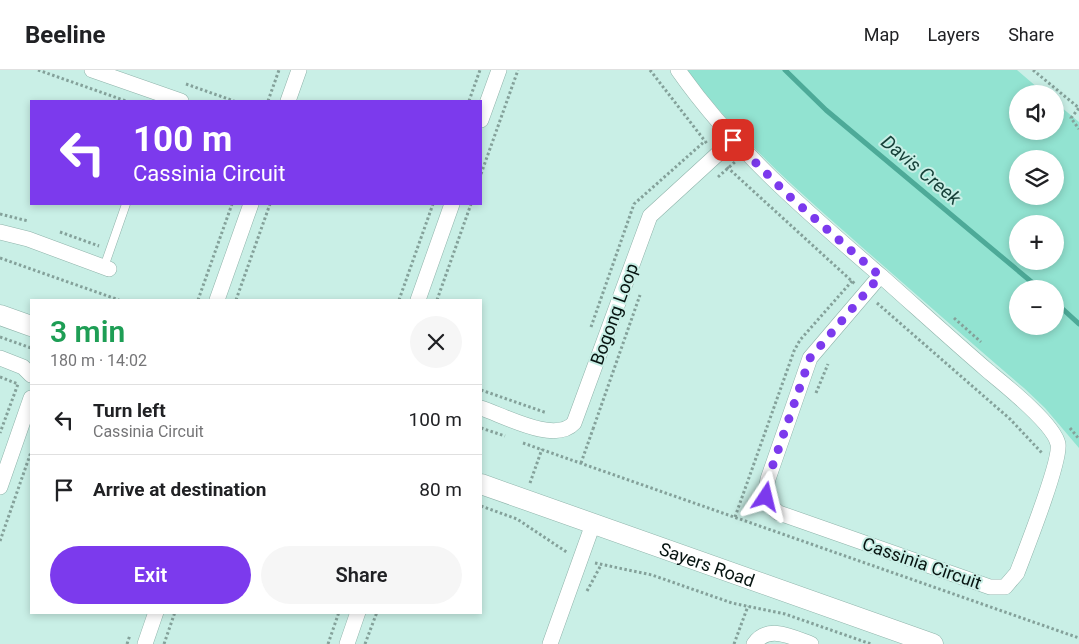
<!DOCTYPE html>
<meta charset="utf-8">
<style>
:root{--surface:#fff;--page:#f6f6f6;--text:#202124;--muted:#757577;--line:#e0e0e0;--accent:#7c3aed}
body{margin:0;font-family:Roboto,sans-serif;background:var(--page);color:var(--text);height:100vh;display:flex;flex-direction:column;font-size:19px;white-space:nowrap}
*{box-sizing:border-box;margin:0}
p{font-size:16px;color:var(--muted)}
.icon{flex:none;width:28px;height:28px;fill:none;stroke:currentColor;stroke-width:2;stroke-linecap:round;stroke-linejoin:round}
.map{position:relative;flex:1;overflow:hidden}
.sheet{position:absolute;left:30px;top:229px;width:452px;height:315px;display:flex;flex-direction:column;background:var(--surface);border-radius:0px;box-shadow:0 2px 8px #0003}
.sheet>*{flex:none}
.guide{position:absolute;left:30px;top:30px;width:452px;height:105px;border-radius:0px;box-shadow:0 2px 8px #0003;background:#7c3aed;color:#fff;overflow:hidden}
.fabs{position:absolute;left:1009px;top:15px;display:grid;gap:10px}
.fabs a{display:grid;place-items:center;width:55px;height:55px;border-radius:50%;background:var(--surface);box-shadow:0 2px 8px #0003;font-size:25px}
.pin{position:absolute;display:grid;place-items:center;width:42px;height:42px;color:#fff;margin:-21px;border-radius:10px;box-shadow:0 2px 8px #0006}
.me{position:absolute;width:55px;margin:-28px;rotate:10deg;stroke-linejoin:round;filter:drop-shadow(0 0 4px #0008)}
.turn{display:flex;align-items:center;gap:18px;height:105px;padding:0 20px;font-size:22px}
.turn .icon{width:65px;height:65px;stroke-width:2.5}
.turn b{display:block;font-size:35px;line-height:42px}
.round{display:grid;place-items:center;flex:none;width:52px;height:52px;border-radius:26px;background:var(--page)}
.summary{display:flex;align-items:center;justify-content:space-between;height:85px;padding:0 20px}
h1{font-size:30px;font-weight:600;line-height:38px;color:#1e9e55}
.cta{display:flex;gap:10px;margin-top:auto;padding:10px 20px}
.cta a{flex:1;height:58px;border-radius:30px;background:var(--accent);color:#fff;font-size:20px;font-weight:600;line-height:58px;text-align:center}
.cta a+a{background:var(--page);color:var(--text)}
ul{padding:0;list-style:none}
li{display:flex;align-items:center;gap:15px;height:70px;padding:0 20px;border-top:1px solid var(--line)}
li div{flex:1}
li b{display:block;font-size:19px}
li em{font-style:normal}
header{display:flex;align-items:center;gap:30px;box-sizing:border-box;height:70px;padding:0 25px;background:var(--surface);border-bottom:1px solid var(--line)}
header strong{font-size:24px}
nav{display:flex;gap:28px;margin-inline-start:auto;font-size:18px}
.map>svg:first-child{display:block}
.green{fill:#92e3d1;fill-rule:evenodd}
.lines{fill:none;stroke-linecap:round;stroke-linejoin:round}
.stream{stroke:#4daa98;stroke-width:5}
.lane-casing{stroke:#8fb3aa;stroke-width:9}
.street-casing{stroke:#8fb3aa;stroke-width:16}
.secondary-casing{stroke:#8fb3aa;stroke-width:21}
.path{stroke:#84a19a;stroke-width:3;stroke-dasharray:2.5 2.5;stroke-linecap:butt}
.lane{stroke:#fff;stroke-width:8}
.street{stroke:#fff;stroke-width:15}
.secondary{stroke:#fff;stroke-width:20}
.route{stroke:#7c3aed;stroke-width:9;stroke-dasharray:0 16.2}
.labels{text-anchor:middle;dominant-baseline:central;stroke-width:4;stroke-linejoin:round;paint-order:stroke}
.street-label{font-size:18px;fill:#071411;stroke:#c9efe6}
.water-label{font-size:19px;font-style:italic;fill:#153f37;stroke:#c9efe6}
</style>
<header>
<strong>Beeline</strong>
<nav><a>Map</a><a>Layers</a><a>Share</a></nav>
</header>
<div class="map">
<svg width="1079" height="574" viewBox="0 0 1079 574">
<rect width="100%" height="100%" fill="#c9efe6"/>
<path class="green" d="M687,0H1017L1045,24H1018V61H1055V32L1079,52V378L1045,338L1024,318C970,272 917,225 863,178C800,123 737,68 687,0ZM1018,89H1055V126H1018ZM1018,154H1055V191H1018ZM1018,219H1055V256H1018Z"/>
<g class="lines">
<g class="stream">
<path d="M785,0L826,40L1040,219"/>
<path d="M1055,232L1079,254"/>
</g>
<g class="lane-casing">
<path id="lane" d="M104,197L126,134"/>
</g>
<g class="street-casing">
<g id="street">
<path d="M92,0L181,31"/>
<path d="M678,0C734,80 807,142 881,206C917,238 952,270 988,301C1005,315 1054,354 1058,374C1061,391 1025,482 1017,503L1005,517H990L779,443C765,434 765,423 768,409L810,288L880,206"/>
<path d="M288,31L299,0"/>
<path d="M481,50L499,0"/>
<path d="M0,162L28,169L109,199"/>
<path d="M217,230L251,134"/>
<path d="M418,230L452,134"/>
<path d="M0,288L23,297L31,305"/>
<path d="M481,338C505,346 555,374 574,353L650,146L733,70"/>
<path d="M0,417L31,328"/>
<path d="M145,574L156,542"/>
<path d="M347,574L358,542"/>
<path d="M550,574L593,454"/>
<path d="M754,574C768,554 792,567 811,574"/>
</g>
</g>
<g class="secondary-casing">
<g id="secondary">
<path d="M0,245L31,256"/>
<path id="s1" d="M481,414L933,574"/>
</g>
</g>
<g class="path">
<path d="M38,0L126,31"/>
<path d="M650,0L708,75"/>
<path d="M1033,0L1079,38L1071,48L1079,59"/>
<path d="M186,14L234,31"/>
<path d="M268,31L279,0"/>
<path d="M469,31L480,0"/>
<path d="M727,97L855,214"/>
<path d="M481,104L518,0"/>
<path d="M718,107L736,91"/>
<path d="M0,144L28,151"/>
<path d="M60,162L99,176"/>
<path d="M0,188L119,230"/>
<path d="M198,230L232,134"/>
<path d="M236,230L270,134"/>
<path d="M399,230L433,134"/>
<path d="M437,230L471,134"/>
<path d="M877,233L1010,349L1042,383"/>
<path d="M954,248L981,272"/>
<path d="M591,257L634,134L705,71"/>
<path d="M0,267L31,278"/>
<path d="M0,307L18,314L0,363"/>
<path d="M481,320L547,343"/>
<path d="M816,323L828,294"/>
<path d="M481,358L505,366"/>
<path d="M1070,358L1079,369"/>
<path d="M593,359L640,225"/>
<path d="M523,373L1079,568"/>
<path d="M581,393L593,359"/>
<path d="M530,413L542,379"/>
<path d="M481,436L517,449L568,483"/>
<path d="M735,447L794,281L800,270L852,211"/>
<path d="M0,471L31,382"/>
<path d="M595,493L652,505L732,533L785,544L871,574"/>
<path d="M587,521L601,495"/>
<path d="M127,574L130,565"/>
<path d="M164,574L175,542"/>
<path d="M328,574L339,542"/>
<path d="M365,574L377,542"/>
<path d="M734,574L748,536"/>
</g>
<use href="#lane" class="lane"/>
<use href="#street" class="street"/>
<use href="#secondary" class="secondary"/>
</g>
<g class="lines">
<path class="route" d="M733,70L788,125L880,206L810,288L768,409L766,427"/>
</g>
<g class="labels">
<g class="street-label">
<text transform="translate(614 244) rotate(-70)">Bogong Loop</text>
<text transform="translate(922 493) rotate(19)">Cassinia Circuit</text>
<text stroke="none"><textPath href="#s1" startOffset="240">Sayers Road</textPath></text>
</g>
<g class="water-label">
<text transform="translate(921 100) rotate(40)">Davis Creek</text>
</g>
</g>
</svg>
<div class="fabs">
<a><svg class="icon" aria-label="sound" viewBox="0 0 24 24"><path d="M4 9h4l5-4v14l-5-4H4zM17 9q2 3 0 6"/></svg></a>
<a><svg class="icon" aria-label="layers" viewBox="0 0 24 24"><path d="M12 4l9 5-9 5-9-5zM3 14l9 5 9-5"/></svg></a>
<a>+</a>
<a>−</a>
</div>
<div class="pin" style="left:733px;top:70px;background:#d93025"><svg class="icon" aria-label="arrive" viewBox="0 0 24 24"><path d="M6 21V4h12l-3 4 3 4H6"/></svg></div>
<svg class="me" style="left:766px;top:427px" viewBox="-20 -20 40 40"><path d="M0-17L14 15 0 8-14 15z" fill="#7c3aed" stroke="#fff" stroke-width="4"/></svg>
<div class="guide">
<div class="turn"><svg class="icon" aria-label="left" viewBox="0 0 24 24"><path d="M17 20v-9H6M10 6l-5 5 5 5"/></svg><div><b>100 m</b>Cassinia Circuit</div></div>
</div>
<section class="sheet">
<div class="summary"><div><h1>3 min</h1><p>180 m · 14:02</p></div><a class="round"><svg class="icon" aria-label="close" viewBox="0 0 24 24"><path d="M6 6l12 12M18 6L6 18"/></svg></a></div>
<ul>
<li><svg class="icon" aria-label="left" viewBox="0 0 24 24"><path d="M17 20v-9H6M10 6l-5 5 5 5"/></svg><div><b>Turn left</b><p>Cassinia Circuit</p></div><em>100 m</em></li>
<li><svg class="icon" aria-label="arrive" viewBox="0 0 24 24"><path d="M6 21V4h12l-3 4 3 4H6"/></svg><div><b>Arrive at destination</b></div><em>80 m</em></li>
</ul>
<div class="cta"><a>Exit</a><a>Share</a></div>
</section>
</div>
